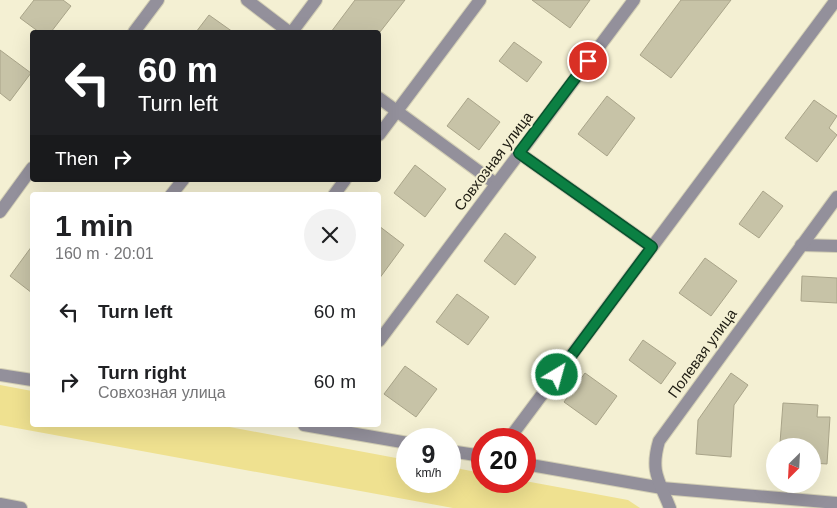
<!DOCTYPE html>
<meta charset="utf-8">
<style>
:root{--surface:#fff;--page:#f2f2f2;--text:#202124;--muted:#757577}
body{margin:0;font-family:Arial,sans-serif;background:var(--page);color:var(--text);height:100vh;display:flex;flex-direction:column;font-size:19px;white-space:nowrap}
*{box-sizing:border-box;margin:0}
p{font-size:16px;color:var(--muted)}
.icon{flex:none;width:28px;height:28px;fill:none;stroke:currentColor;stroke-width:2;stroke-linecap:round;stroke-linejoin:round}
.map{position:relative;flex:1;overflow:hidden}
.drawer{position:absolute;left:30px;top:192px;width:351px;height:235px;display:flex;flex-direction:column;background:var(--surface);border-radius:5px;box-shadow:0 5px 20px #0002}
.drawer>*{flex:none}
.guide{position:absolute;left:30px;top:30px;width:351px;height:152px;border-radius:5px;box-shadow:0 5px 20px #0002;background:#202124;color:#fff;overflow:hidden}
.needle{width:32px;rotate:204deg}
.fabs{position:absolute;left:766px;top:438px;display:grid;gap:10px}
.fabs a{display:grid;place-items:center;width:55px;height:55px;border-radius:50%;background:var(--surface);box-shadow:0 5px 20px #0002;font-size:25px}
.speed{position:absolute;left:396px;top:428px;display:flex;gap:10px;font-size:25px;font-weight:700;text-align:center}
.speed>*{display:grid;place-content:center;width:65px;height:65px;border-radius:50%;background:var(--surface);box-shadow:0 5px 20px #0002;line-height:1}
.speed small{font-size:12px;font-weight:400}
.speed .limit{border:8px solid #d22;background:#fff;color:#111}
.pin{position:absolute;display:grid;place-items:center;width:42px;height:42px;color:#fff;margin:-21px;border:2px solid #fff;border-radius:50%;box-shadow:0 1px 5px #0007}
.me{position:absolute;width:55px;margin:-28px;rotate:37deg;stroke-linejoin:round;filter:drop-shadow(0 0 4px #0008)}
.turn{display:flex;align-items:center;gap:18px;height:105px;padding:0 25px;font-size:22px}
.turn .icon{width:65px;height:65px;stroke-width:2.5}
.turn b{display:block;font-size:35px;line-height:42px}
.then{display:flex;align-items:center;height:48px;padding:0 25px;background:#0003;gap:10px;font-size:19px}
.round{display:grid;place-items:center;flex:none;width:52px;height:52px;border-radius:26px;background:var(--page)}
.overview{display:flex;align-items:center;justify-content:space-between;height:85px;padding:0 25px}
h1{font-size:30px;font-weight:600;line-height:38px}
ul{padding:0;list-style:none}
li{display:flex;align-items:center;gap:15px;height:70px;padding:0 25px}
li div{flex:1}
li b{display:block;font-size:19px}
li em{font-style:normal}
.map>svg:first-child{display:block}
.green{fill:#efe190}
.building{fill:#c7c3a7;stroke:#a9a489}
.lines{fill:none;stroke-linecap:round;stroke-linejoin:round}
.minor-casing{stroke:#d2ceb4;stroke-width:14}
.minor{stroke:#93909b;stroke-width:12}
.route-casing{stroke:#07532c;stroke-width:12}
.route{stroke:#0b8043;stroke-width:9}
.labels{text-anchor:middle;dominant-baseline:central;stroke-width:4;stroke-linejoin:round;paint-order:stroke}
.street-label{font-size:15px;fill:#1e1c12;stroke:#f4f0d3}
</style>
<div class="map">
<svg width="837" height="508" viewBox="0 0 837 508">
<rect width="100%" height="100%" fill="#f4f0d3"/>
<path class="green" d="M0,385L32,391V425H219L407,460L408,481H450V467L482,473V481H525L628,500L640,508H453L0,425Z"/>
<g class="building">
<path d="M34,0H63L71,6L51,32H39L20,18Z"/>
<path d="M355,0H405L380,32H331Z"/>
<path d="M532,0H590L570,28Z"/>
<path d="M681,0H731L671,78L640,55Z"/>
<path d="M209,15L233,32H196Z"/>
<path d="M514,42L542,62L527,82L499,61Z"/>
<path d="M0,50L31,73L10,101L0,93Z"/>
<path d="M607,96L635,118L607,156L578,134Z"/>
<path d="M468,98L500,122L479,150L447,126Z"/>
<path d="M814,100L837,116L829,128L837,135L817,162L785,138Z"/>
<path d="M415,165L446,189L425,217L394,193Z"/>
<path d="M763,191L783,206L759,238L739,224Z"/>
<path d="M379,226L404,245L379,279Z"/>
<path d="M505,233L536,257L515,285L484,261Z"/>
<path d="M32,246V293L10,276Z"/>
<path d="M705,258L737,281L711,316L679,293Z"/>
<path d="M802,276L837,278V303L801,301Z"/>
<path d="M457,294L489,317L468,345L436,322Z"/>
<path d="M643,340L676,363L661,384L629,360Z"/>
<path d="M405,366L437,389L416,417L384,394Z"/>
<path d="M585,373L617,396L596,425L564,402Z"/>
<path d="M731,373L748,385L734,405L731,457L696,454L698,420Z"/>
<path d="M783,403L818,405L817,417H830L827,464L812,463V446L810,445L780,443Z"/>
</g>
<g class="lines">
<g class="minor-casing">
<g id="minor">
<path d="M247,0L289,32"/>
<path d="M134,32L158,0"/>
<path d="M292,32L316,0"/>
<path d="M379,98L496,184"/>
<path d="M379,135L480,0"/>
<path d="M519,153L652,247"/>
<path d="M171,195L183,180"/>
<path d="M334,195L345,180"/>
<path d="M0,212L32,168"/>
<path d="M801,245L837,246"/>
<path d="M379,341L634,0"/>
<path d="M0,375L32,380"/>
<path d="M304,425L408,443"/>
<path d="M509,439L836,0"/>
<path d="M450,451L482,456"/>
<path d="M525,464L662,488L837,503"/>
<path d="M0,504L21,508"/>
<path d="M670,508C659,480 650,472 659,441L837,197"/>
</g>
</g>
<use href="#minor" class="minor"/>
</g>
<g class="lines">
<g class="route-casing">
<path id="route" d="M557,375L652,247L519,153L588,61"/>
</g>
<use href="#route" class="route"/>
</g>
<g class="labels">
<g class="street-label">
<text transform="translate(493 161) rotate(-53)">Совхозная улица</text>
<text transform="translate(702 353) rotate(-54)">Полевая улица</text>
</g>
</g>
</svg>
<div class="fabs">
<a><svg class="needle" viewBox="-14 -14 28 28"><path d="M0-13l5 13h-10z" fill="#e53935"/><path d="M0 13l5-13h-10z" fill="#757577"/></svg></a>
</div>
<div class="speed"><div>9<small>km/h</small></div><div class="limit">20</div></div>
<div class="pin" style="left:588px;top:61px;background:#d93025"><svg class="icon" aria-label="arrive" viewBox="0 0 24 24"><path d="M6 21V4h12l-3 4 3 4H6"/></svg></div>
<svg class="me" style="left:557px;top:375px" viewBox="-20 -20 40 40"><circle r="17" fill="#0b8043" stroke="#fff" stroke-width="3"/><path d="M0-11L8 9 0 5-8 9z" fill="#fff"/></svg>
<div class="guide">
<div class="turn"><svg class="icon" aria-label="left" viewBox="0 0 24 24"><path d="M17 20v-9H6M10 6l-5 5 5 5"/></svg><div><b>60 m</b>Turn left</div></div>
<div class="then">Then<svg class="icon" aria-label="right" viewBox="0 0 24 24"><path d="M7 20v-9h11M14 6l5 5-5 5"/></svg></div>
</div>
<section class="drawer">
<div class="overview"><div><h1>1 min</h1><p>160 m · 20:01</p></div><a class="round"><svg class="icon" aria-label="close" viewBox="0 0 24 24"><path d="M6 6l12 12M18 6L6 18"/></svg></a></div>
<ul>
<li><svg class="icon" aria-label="left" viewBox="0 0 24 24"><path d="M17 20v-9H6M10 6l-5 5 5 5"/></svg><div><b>Turn left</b></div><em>60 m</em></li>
<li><svg class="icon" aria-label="right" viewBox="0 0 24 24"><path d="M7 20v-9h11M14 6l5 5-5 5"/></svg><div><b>Turn right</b><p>Совхозная улица</p></div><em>60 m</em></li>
</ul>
</section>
</div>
